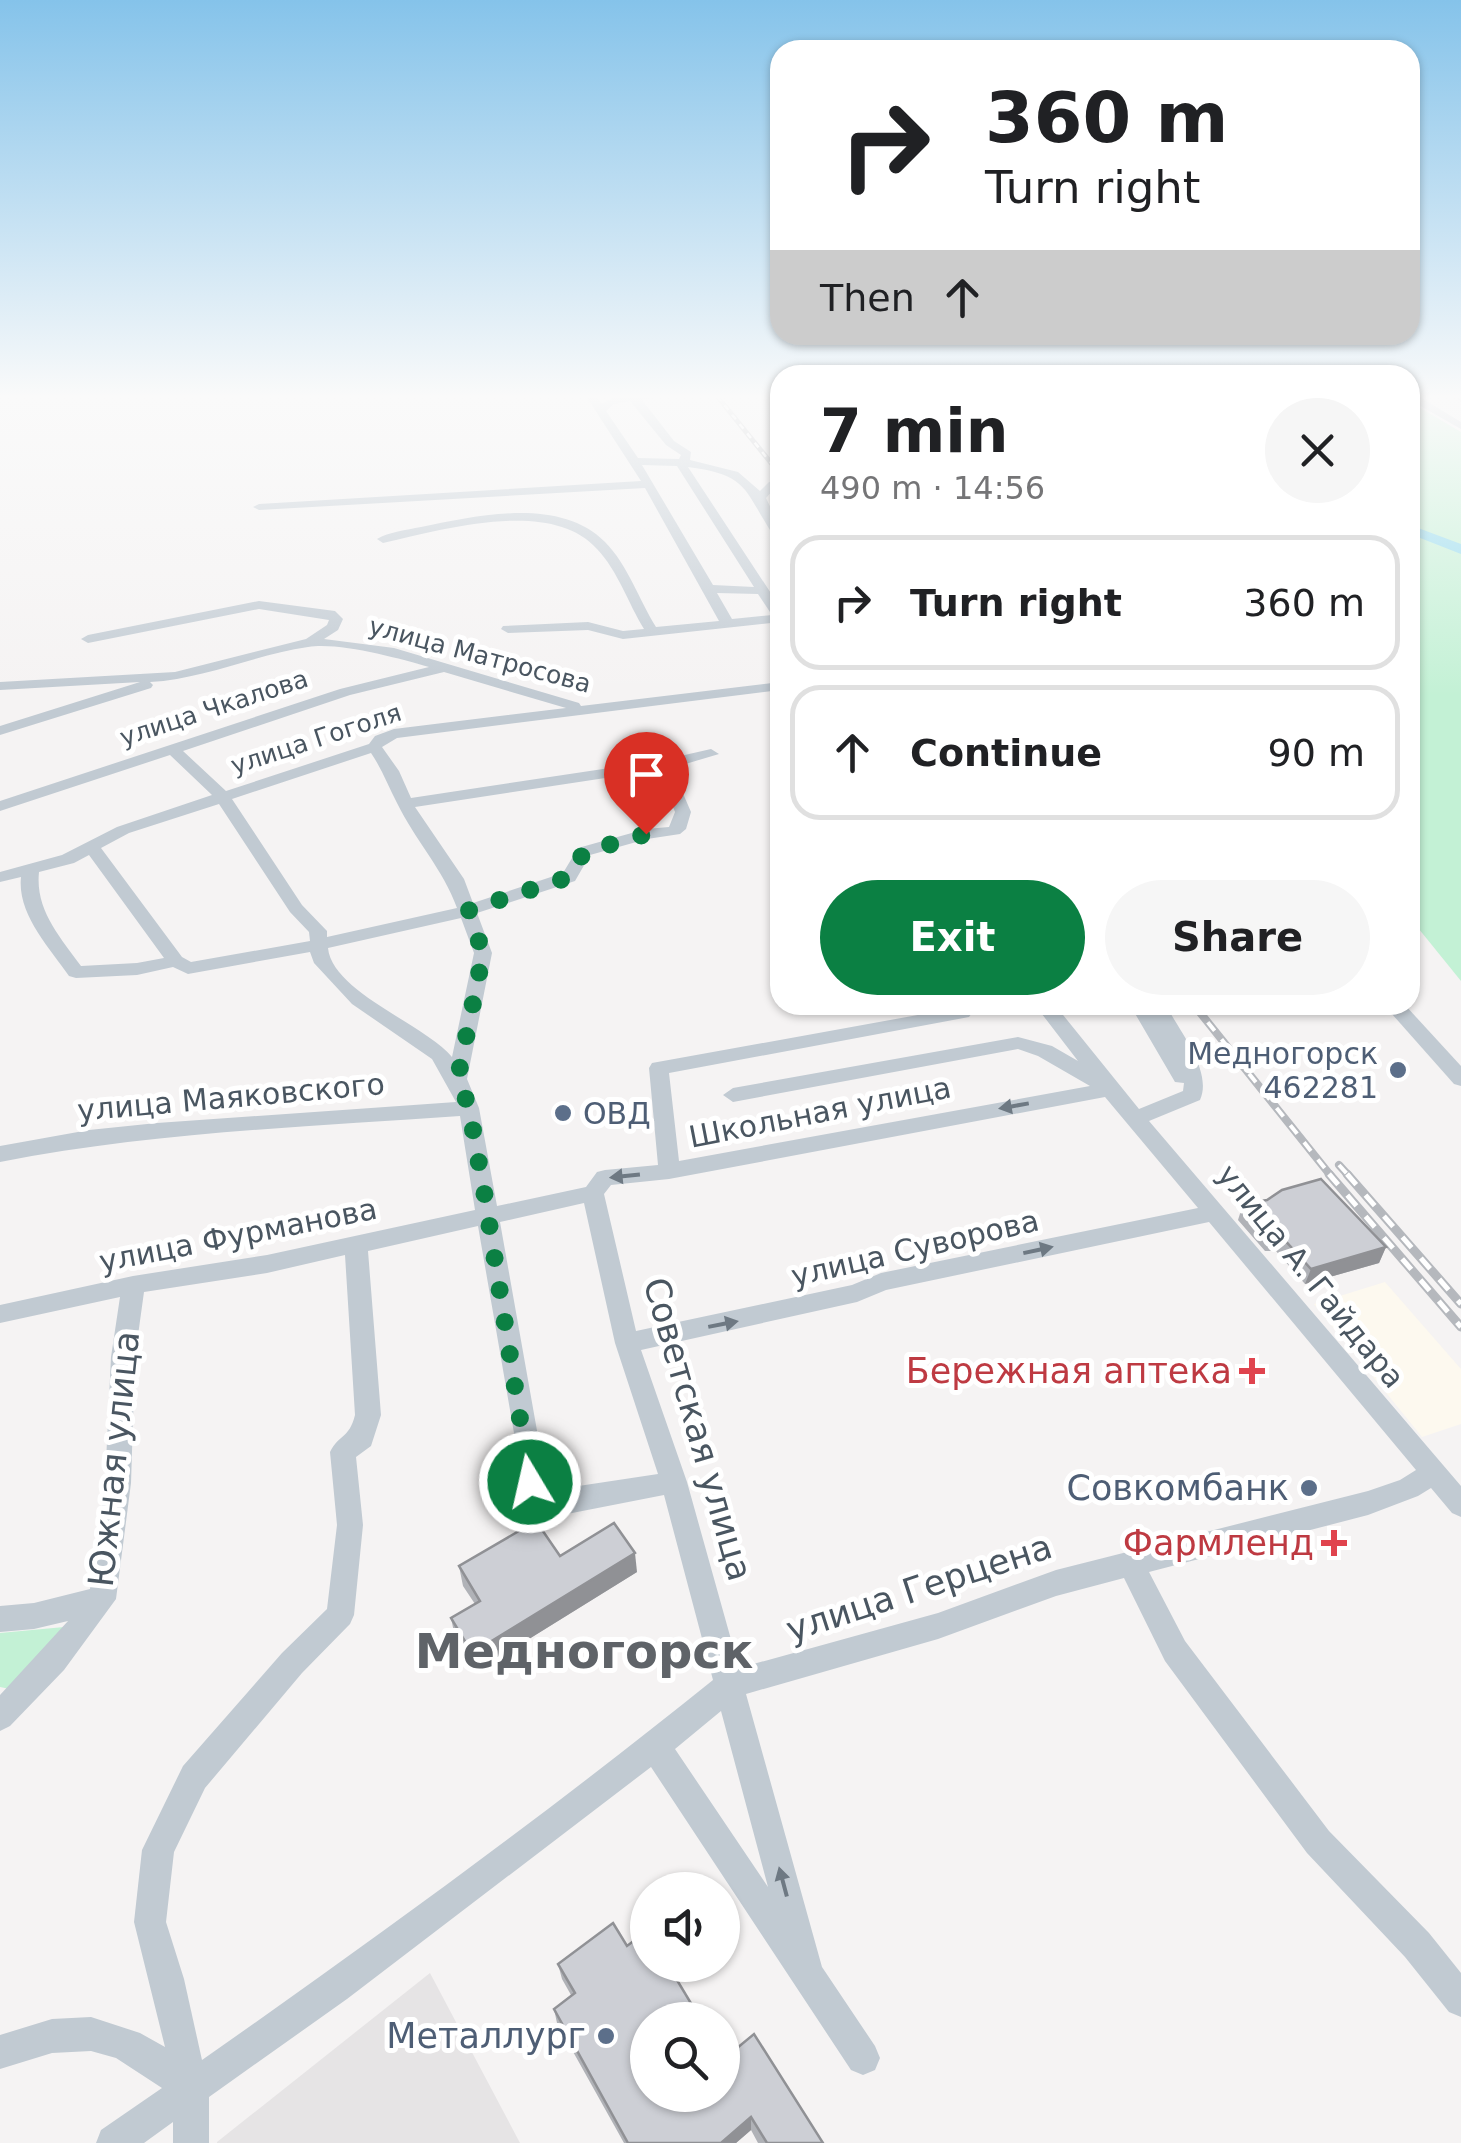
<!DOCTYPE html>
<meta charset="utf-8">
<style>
:root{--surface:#fff;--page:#f6f6f6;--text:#202124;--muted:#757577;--line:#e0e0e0;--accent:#0b8043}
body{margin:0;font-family:"DejaVu Sans",sans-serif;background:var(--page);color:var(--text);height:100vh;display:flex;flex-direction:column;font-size:38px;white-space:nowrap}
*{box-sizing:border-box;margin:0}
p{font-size:32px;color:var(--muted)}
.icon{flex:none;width:55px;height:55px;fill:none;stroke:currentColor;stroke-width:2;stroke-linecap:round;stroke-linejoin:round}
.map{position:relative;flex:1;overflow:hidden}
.sheet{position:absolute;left:770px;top:365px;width:650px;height:650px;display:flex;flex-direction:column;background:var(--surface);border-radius:30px;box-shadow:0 2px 8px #0004}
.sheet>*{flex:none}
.banner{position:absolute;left:770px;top:40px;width:650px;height:305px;border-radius:30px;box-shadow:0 2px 8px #0004;background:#fff;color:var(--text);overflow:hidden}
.buttons{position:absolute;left:630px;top:1872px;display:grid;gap:20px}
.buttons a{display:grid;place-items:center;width:110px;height:110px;border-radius:50%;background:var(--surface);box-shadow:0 2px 8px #0004;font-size:50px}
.pin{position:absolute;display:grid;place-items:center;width:85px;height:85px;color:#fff;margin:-102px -42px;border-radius:50% 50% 50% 0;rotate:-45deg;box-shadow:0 0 10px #0007}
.pin .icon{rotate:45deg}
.me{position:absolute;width:110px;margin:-55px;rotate:351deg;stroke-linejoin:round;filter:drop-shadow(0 0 8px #0008)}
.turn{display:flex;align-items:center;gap:35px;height:210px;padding:0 50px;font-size:45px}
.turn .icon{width:130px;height:130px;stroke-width:2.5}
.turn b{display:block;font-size:70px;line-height:85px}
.then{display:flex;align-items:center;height:95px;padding:0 50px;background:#0003;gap:20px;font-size:38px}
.round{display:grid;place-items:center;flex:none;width:105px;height:105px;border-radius:52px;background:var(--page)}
.head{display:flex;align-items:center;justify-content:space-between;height:170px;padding:0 50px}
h1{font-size:60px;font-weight:700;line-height:75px}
.action{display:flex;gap:20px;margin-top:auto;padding:20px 50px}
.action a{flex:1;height:115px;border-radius:60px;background:var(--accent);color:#fff;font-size:40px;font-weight:700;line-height:115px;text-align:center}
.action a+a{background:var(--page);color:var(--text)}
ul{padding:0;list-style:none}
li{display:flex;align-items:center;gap:30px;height:135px;margin:0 20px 15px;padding:0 30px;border:5px solid var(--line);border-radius:30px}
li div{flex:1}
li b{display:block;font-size:38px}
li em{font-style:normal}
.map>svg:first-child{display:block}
.commercial{fill:#fdf9ef}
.education{fill:#e6e4e5}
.green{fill:#c3f1d5}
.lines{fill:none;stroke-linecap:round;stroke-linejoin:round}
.river{fill:#90daee;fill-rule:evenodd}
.minor{fill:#c1cad2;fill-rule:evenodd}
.rail-far2-casing{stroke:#b5b8bd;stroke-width:5}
.rail-far1-casing{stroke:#b5b8bd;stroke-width:8}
.rail-casing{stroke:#b5b8bd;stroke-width:9}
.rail-far2{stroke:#fff;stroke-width:2.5;stroke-dasharray:6;stroke-linecap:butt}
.rail-far1{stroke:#fff;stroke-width:4;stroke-dasharray:11;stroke-linecap:butt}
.rail{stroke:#fff;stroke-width:5;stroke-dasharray:14;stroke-linecap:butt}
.wall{fill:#b0b2b7}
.shaded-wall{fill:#909195}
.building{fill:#cdcfd5;stroke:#909195;stroke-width:2.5}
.oneway{fill:#6e7983}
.route{stroke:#0b8043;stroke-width:18;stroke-dasharray:0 32.4}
.service-dot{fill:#5c6f8a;stroke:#fff;stroke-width:4}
.health-dot{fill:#e0444e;stroke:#fff;stroke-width:4}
.labels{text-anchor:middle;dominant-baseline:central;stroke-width:10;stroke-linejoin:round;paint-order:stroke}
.far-street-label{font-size:25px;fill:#4a5661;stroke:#fff}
.service-label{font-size:30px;fill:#4e5e75;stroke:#fff;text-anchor:end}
.street-label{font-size:30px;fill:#4a5661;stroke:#fff}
.near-health-label{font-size:35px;fill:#be3a42;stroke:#fff;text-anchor:end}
.near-street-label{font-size:35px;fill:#4a5661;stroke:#fff}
.near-service-label{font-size:35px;fill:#4e5e75;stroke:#fff;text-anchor:end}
.near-district-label{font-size:48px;font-weight:bold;fill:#5f6368;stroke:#fff}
</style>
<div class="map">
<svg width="1461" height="2143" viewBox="0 0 1461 2143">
<rect width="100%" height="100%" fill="#f5f3f3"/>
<path class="commercial" d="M1385,1282L1461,1369V1424L1422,1437L1314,1304Z"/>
<path class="education" d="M430,1973L520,2143H217V2142Z"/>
<g class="green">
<path d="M1410,402L1461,432V981L1410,918Z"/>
<path d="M64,1627L15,1690L0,1687V1633Z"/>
</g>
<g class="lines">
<path class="river" d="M1410,525L1461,544V554L1410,534Z"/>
<g class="minor">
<path d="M586,396H596L601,404L618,396H660L642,400L674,441L691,452L690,460L738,472L760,491L769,482H777V486L766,498L780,527V540L776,539C744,493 752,475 688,467L780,607V622L623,639L588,630L508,633L501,629L503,626L588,622L623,631L644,629C628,603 618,571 597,549C551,497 442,530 383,543L377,539C389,532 406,530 421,527C476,516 559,496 605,542C628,565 639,600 656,627L719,621L645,488L259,510L253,507L259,504L641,481ZM630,401L666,445L681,455L679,459L638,458L606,411L614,404ZM642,465L677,466L754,587L713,585ZM717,593L758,594L772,615L732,619Z"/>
<path d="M1410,396H1418L1461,422V429L1410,400Z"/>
<path d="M259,601L335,611L343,619L338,630L324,639L394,648L579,703L581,706L780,682V690L397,738L382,747L399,771L411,798L663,760L711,749L719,754L672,768L691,812L686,829L680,834L647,839L590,855L575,881L477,913L492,953L467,1079L479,1108L497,1206L586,1187L597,1172L605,1170L658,1165L649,1068L652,1063L962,1007L972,1013L969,1017L669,1073L679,1161L1090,1086L1038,1056L1018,1049L733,1102L723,1095L733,1088L1018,1037L1052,1046L1078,1061L1035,1005H1055L1139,1109L1183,1091L1184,1083L1175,1082L1130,1005H1166C1179,1031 1213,1071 1200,1100L1149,1121L1461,1486V1517L1452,1513L1431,1488L1418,1496L1368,1515L1149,1572L1185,1641L1329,1831L1429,1933L1461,1973V2017L1449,2012L1405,1957L1307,1853L1165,1661L1124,1578L1056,1596L938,1639L746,1694L822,1967L875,2046L880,2058L875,2070L863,2075L851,2070L651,1767L347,1999L209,2097V2143H173V2122L144,2143H96L101,2130L162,2088L116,2058L91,2051L52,2053L0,2069V2035L52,2019L91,2017L140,2033L165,2047L134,1922L142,1850L183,1766L282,1653L327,1609L337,1525L330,1452C339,1434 349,1439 355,1415L345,1255L267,1273L144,1292L135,1357L131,1483L116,1599L64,1670L10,1726L0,1731V1695L68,1621L34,1629L0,1632V1606L34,1603L90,1589L105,1483L111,1357L120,1297L0,1323V1305L133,1276L267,1255L475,1210L460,1116C306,1127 152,1132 0,1162V1146L89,1130L157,1123L456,1102L432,1059L352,1004L314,963L310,952L188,974L173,967L137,975L76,978L69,976C49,947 17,914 21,877L0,882V872L62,855L117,827L212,795L170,755L0,811V801L340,689L429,667C397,658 340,642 308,647C254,655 204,679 150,682L153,685L151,688L0,735V726L140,682L0,690V682L175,672L306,639L327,625L329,620L259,609L88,643L81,639L88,635ZM444,672L566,708L394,729L375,736L369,744L226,791L183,751L350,695ZM371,753C382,769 388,786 397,803C415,840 443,869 457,908L327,937V931L302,905L232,799ZM658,770L675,812L669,827L646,829L578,848L563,873L473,903L464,879L415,807ZM219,804L290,912L309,932L310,941L191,962L182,957L101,848L129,833ZM89,855L164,958L137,963L81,966C60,937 35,910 39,872L74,863ZM461,918L474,953L452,1057C426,1025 332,992 328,948ZM1105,1097L1198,1208L881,1273L852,1285L636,1331L604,1194L611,1185L669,1179ZM584,1203L615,1343L658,1474L552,1490L547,1487L500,1222ZM1209,1222L1416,1470L1400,1480L1368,1491L1056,1570L938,1613L739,1668L687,1482L641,1350L857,1302L886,1290ZM478,1226L526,1502L549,1514H567L664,1495L713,1680C548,1813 376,1938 202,2060L184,1979L166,1922L174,1852L205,1788L302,1673L350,1624L354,1615L363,1525L356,1457L371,1446L381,1415L368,1251ZM721,1711L768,1887L675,1749Z"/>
<path d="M1384,1005H1405L1461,1066V1086L1454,1084Z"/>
</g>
<g class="rail-far2-casing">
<g id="rail-far2">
<path d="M717,396L780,474"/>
<path d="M1458,396L1461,399"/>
</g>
</g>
<g class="rail-far1-casing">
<g id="rail-far1">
<path d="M1194,1005L1331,1176"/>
<path d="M1339,1165L1349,1176"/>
</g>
</g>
<g class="rail-casing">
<g id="rail">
<path d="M1329,1174L1461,1327"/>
<path d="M1347,1174L1461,1304"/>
</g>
</g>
<use href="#rail-far2" class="rail-far2"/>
<use href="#rail-far1" class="rail-far1"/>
<use href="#rail" class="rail"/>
</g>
<g class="wall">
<path d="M1267,1200L1386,1247L1379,1263L1305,1284L1276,1251H1265L1238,1220L1243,1204Z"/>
<path d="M560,1556L637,1572L476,1672L455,1637L451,1618L475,1604L463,1586L459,1566Z"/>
<path d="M627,1946L725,2058L823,2143H758L751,2130L736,2143H624L557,2023L554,2009L571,1995L562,1979L558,1964Z"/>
</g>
<g class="shaded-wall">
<path d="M1386,1247L1379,1263L1305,1284L1311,1269Z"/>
<path d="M635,1553L637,1572L476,1672L472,1653Z"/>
<path d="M751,2117V2130L736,2143H721Z"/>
</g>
<g class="building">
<path d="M1321,1179L1386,1247L1311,1269L1281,1236H1270L1243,1204L1267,1200L1282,1190Z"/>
<path d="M536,1521L560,1556L614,1523L635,1553L472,1653L451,1618L480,1601L459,1566Z"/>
<path d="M613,1923L627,1946L647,1931L648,1965H668L701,2020H648V2095H722V2055L725,2058L754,2034L823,2143H767L751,2117L721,2143H628L554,2009L575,1993L558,1964Z"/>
</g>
<defs><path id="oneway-solid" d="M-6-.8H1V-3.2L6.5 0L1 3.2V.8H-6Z" transform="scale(2.5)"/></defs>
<g class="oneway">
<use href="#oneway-solid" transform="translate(1014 1106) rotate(170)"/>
<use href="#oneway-solid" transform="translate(625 1176) rotate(174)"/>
<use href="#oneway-solid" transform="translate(1038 1250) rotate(-12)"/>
<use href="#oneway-solid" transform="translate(723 1324) rotate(-11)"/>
<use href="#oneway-solid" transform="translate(783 1882) rotate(-105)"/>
</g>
<linearGradient id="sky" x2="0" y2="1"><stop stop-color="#85c3ea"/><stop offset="0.57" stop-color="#fafafa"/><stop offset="1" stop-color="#fafafa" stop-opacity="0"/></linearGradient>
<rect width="1461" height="696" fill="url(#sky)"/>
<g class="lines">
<path class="route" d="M530,1482L484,1191L469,1108L458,1077L483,954L469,910L569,877L584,852L646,834"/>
</g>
<g class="service-dot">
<circle cx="1398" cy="1070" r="10"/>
<circle cx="563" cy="1113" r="10"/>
<circle cx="1309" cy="1488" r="10"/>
<circle cx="606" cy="2036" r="10"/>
</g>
<g class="health-dot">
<path d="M1247 1356h10v10h10v10h-10v10h-10v-10h-10v-10h10z"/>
<path d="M1329 1528h10v10h10v10h-10v10h-10v-10h-10v-10h10z"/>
</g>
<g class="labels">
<g class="far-street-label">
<text transform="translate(480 655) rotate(15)">улица Матросова</text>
<text transform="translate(214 708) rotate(-18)">улица Чкалова</text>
<text transform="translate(316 739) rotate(-18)">улица Гоголя</text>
</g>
<g class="service-label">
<text x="1378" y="1053">Медногорск<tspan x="1378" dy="34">462281</tspan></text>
<text x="583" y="1113" text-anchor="start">ОВД</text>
</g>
<g class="street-label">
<text transform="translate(231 1097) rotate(-5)">улица Маяковского</text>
<text transform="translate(820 1112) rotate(-11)">Школьная улица</text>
<text transform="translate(238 1235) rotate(-11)">улица Фурманова</text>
<text transform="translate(915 1248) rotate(-13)">улица Суворова</text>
<text transform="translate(1311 1276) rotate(51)">улица А. Гайдара</text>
</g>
<g class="near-health-label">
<text x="1232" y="1371">Бережная аптека</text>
<text x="1314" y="1543">Фармленд</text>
</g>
<g class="near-street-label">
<text transform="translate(698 1429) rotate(74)">Советская улица</text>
<text transform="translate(114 1459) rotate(-84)">Южная улица</text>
<text transform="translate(919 1588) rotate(-18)">улица Герцена</text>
</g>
<g class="near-service-label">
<text x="1289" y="1488">Совкомбанк</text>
<text x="586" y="2036">Металлург</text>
</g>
<g class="near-district-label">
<text x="584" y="1651">Медногорск</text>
</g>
</g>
</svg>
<div class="buttons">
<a><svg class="icon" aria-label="sound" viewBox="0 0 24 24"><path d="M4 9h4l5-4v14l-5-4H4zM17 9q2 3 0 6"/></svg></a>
<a><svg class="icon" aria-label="search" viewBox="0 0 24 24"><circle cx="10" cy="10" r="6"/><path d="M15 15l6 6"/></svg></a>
</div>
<div class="pin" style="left:646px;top:834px;background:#d93025"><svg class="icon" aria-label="arrive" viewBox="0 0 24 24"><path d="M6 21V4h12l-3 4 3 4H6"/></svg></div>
<svg class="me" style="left:530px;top:1482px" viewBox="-20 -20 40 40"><circle r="17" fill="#0b8043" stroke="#fff" stroke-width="3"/><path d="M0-11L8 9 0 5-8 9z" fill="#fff"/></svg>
<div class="banner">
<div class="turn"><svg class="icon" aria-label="right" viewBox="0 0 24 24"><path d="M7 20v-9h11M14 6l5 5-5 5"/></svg><div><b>360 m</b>Turn right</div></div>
<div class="then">Then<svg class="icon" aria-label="ahead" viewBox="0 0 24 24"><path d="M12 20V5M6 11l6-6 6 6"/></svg></div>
</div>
<section class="sheet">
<div class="head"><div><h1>7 min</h1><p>490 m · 14:56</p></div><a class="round"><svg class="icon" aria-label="close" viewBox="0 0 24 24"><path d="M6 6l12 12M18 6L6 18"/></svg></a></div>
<ul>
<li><svg class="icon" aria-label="right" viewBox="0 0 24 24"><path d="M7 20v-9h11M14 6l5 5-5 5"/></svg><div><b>Turn right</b></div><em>360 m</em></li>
<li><svg class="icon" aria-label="ahead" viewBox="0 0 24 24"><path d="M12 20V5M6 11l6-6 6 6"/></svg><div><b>Continue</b></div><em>90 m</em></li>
</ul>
<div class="action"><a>Exit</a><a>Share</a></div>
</section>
</div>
